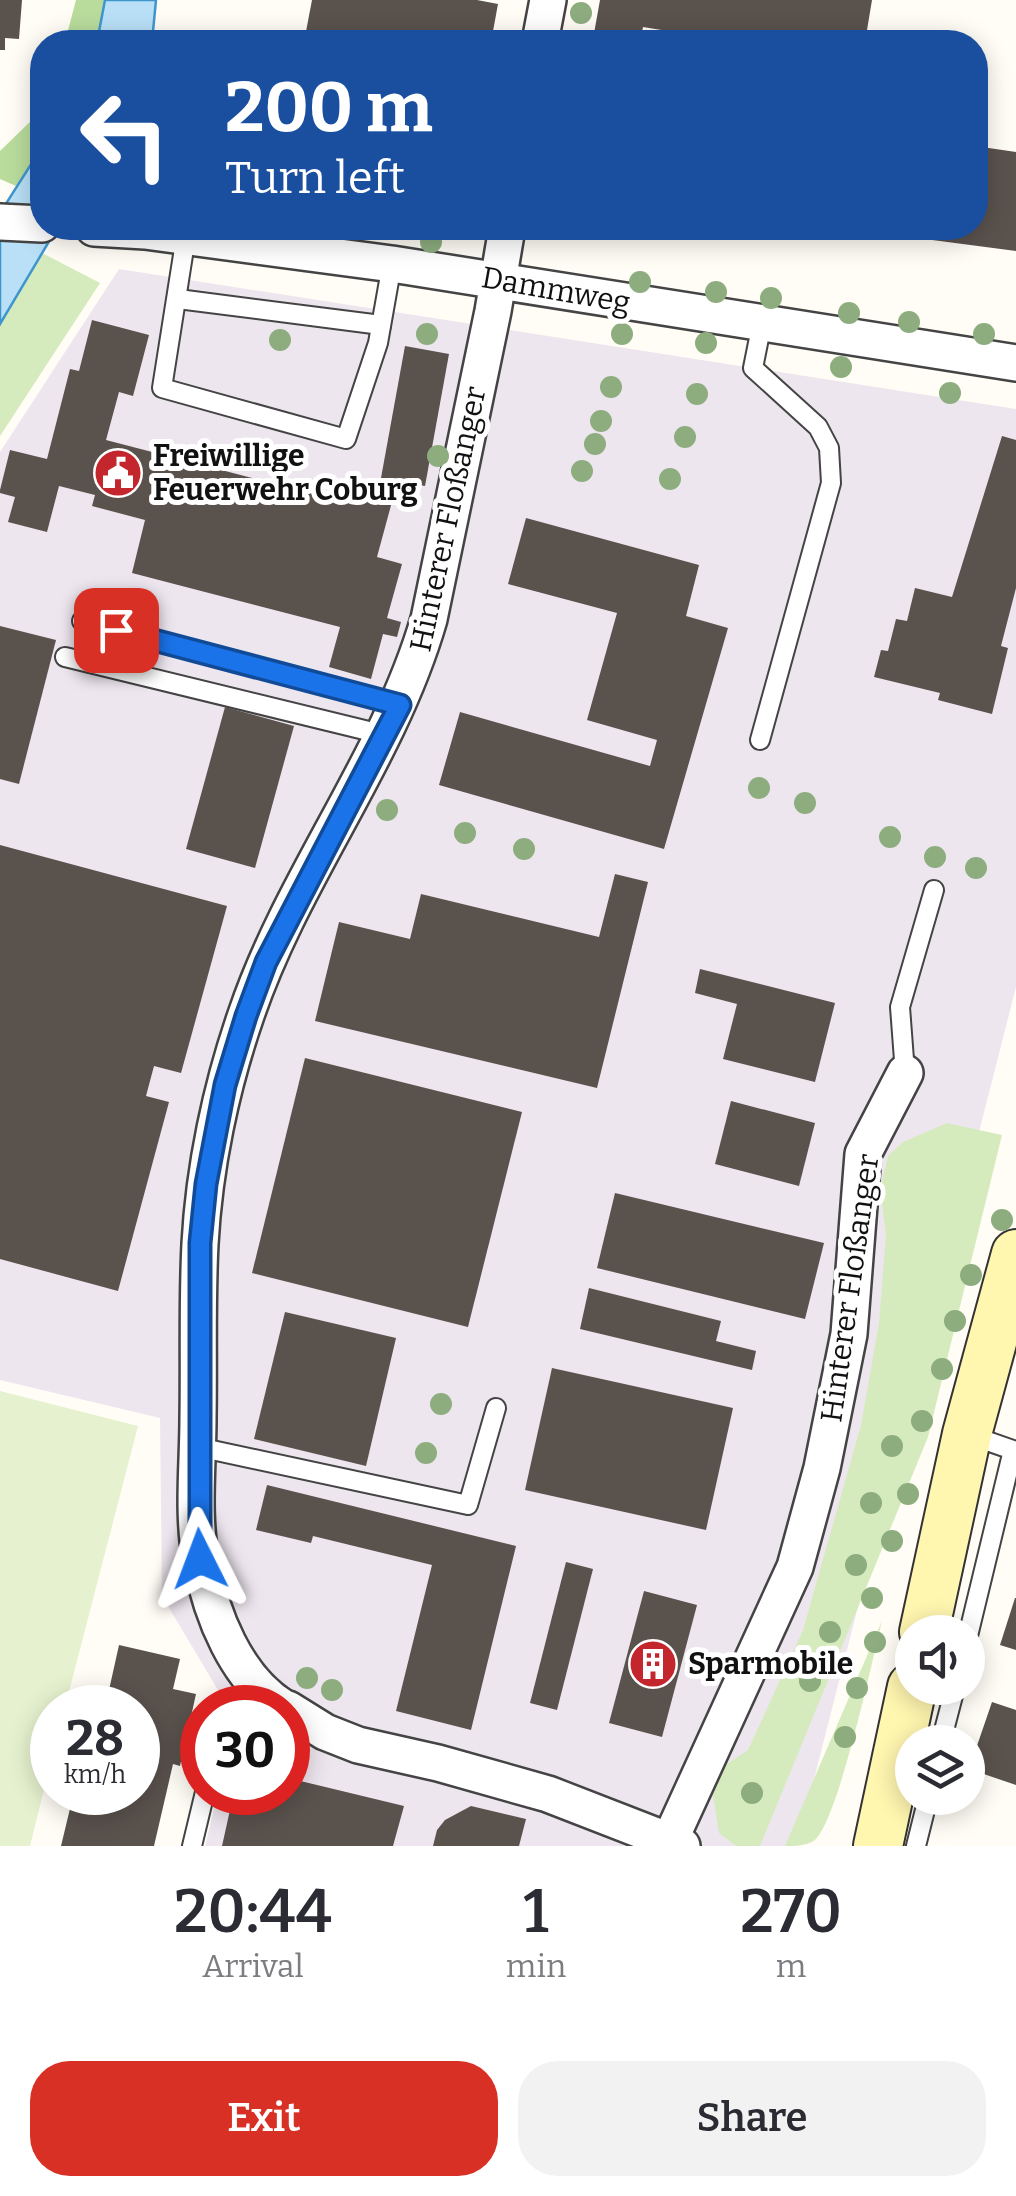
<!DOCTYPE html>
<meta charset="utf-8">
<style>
:root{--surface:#fff;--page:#f2f2f3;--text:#2b2b33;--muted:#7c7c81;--accent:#d93025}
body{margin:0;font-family:Bitter,serif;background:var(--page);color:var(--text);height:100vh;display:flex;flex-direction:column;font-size:38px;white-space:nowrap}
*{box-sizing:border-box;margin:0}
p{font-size:32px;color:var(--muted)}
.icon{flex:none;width:55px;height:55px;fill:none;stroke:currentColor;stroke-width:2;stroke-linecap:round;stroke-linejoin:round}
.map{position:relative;height:1846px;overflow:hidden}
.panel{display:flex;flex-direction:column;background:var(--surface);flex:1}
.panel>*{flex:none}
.guide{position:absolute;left:30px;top:30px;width:958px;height:210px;border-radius:40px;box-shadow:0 5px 25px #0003;background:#1a4fa0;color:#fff;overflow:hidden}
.tools{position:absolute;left:895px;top:1615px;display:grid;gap:20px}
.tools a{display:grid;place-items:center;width:90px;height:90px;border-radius:50%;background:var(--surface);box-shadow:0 5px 25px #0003;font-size:50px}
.speed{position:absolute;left:30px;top:1685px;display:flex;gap:20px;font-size:50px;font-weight:700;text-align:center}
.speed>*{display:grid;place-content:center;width:130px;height:130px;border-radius:50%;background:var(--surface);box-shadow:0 5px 25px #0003;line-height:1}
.speed small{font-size:25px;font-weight:400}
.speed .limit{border:15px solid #d22;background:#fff;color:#111}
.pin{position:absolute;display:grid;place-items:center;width:85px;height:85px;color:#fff;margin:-42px;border-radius:20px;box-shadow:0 5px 15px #0006}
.me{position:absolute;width:110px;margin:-55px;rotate:357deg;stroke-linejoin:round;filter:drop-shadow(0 0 8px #0008)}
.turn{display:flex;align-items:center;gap:35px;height:210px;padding:0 30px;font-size:45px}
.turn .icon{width:130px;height:130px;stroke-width:2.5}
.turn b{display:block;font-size:70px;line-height:85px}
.eta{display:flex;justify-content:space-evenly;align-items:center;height:170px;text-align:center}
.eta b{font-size:60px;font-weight:600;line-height:70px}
.primary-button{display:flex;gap:20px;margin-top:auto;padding:20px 30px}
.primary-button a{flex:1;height:115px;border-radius:40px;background:var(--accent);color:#fff;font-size:40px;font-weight:600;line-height:115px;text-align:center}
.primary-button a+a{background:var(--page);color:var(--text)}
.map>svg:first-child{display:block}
.industrial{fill:#eee6ef}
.green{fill:#d5ebbd}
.forest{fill:#b9dc9c}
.pitch{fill:#e6f2cf}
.water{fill:#b9e0f7;stroke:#3f96cf;stroke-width:2.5}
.building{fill:#5a524d}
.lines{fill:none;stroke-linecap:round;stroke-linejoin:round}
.lane-casing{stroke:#444;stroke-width:22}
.street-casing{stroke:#444;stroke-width:40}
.secondary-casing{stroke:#333;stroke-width:52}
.lane{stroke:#fff;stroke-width:18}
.street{stroke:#fff;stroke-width:35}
.secondary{stroke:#fff6b0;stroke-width:48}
.tree{fill:#8dad7f}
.route-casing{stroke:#114b97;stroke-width:25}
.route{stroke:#1a73e8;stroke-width:18}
.labels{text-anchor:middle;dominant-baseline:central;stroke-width:10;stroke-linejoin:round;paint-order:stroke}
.street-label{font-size:30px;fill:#111;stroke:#fff}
.poi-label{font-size:30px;font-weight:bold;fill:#111;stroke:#fff;text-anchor:start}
</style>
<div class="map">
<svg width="1016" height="1846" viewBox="0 0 1016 1846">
<rect width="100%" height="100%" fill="#fffdf5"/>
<path class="industrial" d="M119,269L1016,409V987L797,1846H205L218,1793L288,1792V1708L228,1707L162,1596L160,1418L0,1380V452Z"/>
<g class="green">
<path d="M42,253L100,283L0,436V324Z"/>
<path d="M947,1123L1002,1135L928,1437L760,1846H736L719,1833L713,1795L724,1766L748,1750L803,1630L861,1425L879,1323L886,1235L880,1189L888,1156L903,1142Z"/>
<path d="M882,1621C872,1661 839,1817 815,1840C807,1846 794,1846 785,1846Z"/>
</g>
<g class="forest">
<path d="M76,0H105L97,42H65Z"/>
<path d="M42,98V147L16,186L0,179V151L34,118Z"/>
</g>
<path class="pitch" d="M0,1391L138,1426L65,1707L52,1708V1757L30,1846H0Z"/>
<g class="water">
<path d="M105,0H156L152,42H97Z"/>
<path d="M42,147V228H57L0,324V213Z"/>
</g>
<g class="building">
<path d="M0,0H22L19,39L5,38V50H0Z"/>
<path d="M312,0H477L498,4L491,42H304Z"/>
<path d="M600,0H872L865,42H735L643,27L640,42H616L593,39Z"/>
<path d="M975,146L1016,152V251L879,233L880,228H975Z"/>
<path d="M92,320L149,335L133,396L119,392L106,440L345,502L349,486L393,498L377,557L402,564L387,618L401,622L397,637L383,634L371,679L329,667L340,627L132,573L145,520L92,506L95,495L59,486L47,532L8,522L15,497L0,493V490L10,450L47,459L70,369L79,371Z"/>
<path d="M405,346L449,354L425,486L381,478Z"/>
<path d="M1002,436L1016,440V588L1001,646L1008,648L992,714L938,700L940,693L874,677L881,650L888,651L896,619L907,621L915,588L952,597Z"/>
<path d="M526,518L699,565L686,616L728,628L664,849L439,785L460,712L650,766L657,740L587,720L617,613L508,584Z"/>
<path d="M0,626L56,640L19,784L0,779Z"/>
<path d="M225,707L294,726L255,868L186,849Z"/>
<path d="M0,845L227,906L181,1073L154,1066L146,1096L169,1102L118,1291L0,1259Z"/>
<path d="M615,874L648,882L597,1088L315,1021L339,922L410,939L421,894L599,937Z"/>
<path d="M700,969L835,1003L815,1082L723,1059L737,1004L695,993Z"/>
<path d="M305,1058L522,1112L468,1327L252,1273Z"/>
<path d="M731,1101L815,1123L799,1186L715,1164Z"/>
<path d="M615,1193L824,1243L805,1319L597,1268Z"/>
<path d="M589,1288L721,1321L716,1341L756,1351L752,1370L580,1329Z"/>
<path d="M285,1312L396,1338L366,1466L254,1439Z"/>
<path d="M552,1368L733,1408L706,1530L525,1490Z"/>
<path d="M267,1485L516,1546L471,1730L396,1711L432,1565L313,1536L311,1543L256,1530Z"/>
<path d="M566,1562L593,1569L557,1710L530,1703Z"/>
<path d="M644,1591L697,1605L662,1737L609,1723Z"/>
<path d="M1015,1598H1016V1650L1000,1645Z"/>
<path d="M119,1645L180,1659L173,1689L196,1694L180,1766L173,1764L154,1846H61L74,1792H138V1708H105Z"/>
<path d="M992,1702L1016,1710V1785L969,1769Z"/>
<path d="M288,1778L404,1806L393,1846H222L234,1792H288Z"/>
<path d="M471,1806L526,1819L519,1846H433L437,1830L445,1820Z"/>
</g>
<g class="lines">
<g class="lane-casing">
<g id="lane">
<path d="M186,236L162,388L346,439L378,343L392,264"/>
<path d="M178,299L381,325"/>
<path d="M82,621L399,705"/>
<path d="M65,657L385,735"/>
<path d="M760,740L831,483L829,448L818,427L753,368L762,323"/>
<path d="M905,1073L900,1007L934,890"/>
<path d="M967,1434L1013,1450L968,1636"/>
<path d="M198,1447L468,1505L496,1408"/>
<path d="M237,1708L257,1684"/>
<path d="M941,1742L955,1688"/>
<path d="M192,1846L205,1792"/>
<path d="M916,1846L928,1798"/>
</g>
</g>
<g class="street-casing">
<g id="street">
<path d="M540,42L548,0"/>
<path d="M0,222L42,224"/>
<path d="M94,228L145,231L392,264L1016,363"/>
<path d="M284,1708C236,1679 211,1614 201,1561C192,1515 198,1464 198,1418C199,1360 197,1302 200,1244C204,1168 221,1087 246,1015C293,876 388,760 429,619L493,311L507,228"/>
<path d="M288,1709L325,1732L358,1745L438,1763L548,1794L682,1846"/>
<path d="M670,1840L795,1567L822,1468L849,1334L863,1154L905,1073"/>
</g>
</g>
<g class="secondary-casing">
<g id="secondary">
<path d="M924,1632L967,1434L1016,1254"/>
<path d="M878,1846L912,1687"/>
</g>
</g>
<use href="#lane" class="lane"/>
<use href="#street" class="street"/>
<use href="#secondary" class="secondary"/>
</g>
<g class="tree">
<circle cx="581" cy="13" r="11"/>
<circle cx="431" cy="242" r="11"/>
<circle cx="640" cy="282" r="11"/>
<circle cx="716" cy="292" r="11"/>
<circle cx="771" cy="298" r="11"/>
<circle cx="849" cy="313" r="11"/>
<circle cx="909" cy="322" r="11"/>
<circle cx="427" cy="334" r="11"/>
<circle cx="622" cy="334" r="11"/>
<circle cx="984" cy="334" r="11"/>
<circle cx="280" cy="340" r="11"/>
<circle cx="706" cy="343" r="11"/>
<circle cx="841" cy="367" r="11"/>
<circle cx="611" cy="387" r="11"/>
<circle cx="950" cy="393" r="11"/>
<circle cx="697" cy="394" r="11"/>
<circle cx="601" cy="421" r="11"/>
<circle cx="685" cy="437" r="11"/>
<circle cx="595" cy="444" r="11"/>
<circle cx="438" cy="456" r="11"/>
<circle cx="582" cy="471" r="11"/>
<circle cx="670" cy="479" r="11"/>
<circle cx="759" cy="788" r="11"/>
<circle cx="805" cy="803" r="11"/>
<circle cx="387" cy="810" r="11"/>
<circle cx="465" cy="833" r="11"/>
<circle cx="890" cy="837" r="11"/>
<circle cx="524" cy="849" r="11"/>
<circle cx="935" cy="857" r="11"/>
<circle cx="976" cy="868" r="11"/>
<circle cx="1002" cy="1220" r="11"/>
<circle cx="971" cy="1275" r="11"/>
<circle cx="955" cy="1321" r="11"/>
<circle cx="942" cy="1369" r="11"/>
<circle cx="441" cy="1404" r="11"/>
<circle cx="922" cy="1421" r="11"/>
<circle cx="892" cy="1446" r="11"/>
<circle cx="426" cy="1453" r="11"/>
<circle cx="908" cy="1494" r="11"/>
<circle cx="871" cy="1503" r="11"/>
<circle cx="892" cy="1541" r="11"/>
<circle cx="856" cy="1565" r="11"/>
<circle cx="872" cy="1598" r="11"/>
<circle cx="830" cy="1632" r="11"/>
<circle cx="875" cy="1642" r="11"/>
<circle cx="307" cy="1678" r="11"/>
<circle cx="810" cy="1681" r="11"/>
<circle cx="857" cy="1688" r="11"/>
<circle cx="332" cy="1690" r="11"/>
<circle cx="845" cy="1737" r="11"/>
<circle cx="752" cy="1793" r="11"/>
</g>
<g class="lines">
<g class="route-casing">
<path id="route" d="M116,630L400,705L266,962L246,1016L225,1085L206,1184L200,1243V1559"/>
</g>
<use href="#route" class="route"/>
</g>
<defs>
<g id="civic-disc" transform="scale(2.5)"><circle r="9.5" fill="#c4262e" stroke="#fff"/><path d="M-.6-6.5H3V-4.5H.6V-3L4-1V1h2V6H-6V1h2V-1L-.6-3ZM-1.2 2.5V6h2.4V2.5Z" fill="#fff"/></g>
<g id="building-disc" transform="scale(2.5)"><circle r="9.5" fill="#c4262e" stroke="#fff"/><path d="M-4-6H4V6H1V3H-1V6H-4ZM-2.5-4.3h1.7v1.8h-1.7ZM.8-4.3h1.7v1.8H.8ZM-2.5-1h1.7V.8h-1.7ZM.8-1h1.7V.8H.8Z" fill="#fff"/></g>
</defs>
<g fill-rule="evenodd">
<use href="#civic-disc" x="118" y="473"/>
<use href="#building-disc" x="653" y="1664"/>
</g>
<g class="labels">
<g class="street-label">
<text transform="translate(556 290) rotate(10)">Dammweg</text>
<text transform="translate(448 519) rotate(-78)">Hinterer Floßanger</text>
<text transform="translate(850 1288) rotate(-82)">Hinterer Floßanger</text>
</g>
<g class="poi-label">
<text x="153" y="456">Freiwillige<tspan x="153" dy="34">Feuerwehr Coburg</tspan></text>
<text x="688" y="1664">Sparmobile</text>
</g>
</g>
</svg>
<div class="tools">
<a><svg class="icon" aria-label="sound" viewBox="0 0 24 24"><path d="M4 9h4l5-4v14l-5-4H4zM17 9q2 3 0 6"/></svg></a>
<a><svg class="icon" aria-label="layers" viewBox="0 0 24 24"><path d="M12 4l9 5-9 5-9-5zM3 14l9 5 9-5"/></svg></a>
</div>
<div class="speed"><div>28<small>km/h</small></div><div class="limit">30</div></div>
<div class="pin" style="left:116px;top:630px;background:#d93025"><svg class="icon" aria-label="arrive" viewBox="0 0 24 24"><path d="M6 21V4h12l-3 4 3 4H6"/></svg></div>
<svg class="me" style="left:200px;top:1559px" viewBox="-20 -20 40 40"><path d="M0-17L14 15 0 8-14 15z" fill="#1a73e8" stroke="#fff" stroke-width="4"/></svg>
<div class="guide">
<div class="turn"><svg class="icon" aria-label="left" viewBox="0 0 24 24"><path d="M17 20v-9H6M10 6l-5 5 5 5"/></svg><div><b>200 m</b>Turn left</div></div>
</div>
</div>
<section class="panel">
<div class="eta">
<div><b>20:44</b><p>Arrival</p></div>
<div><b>1</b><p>min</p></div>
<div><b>270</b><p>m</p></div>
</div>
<div class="primary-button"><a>Exit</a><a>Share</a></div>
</section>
